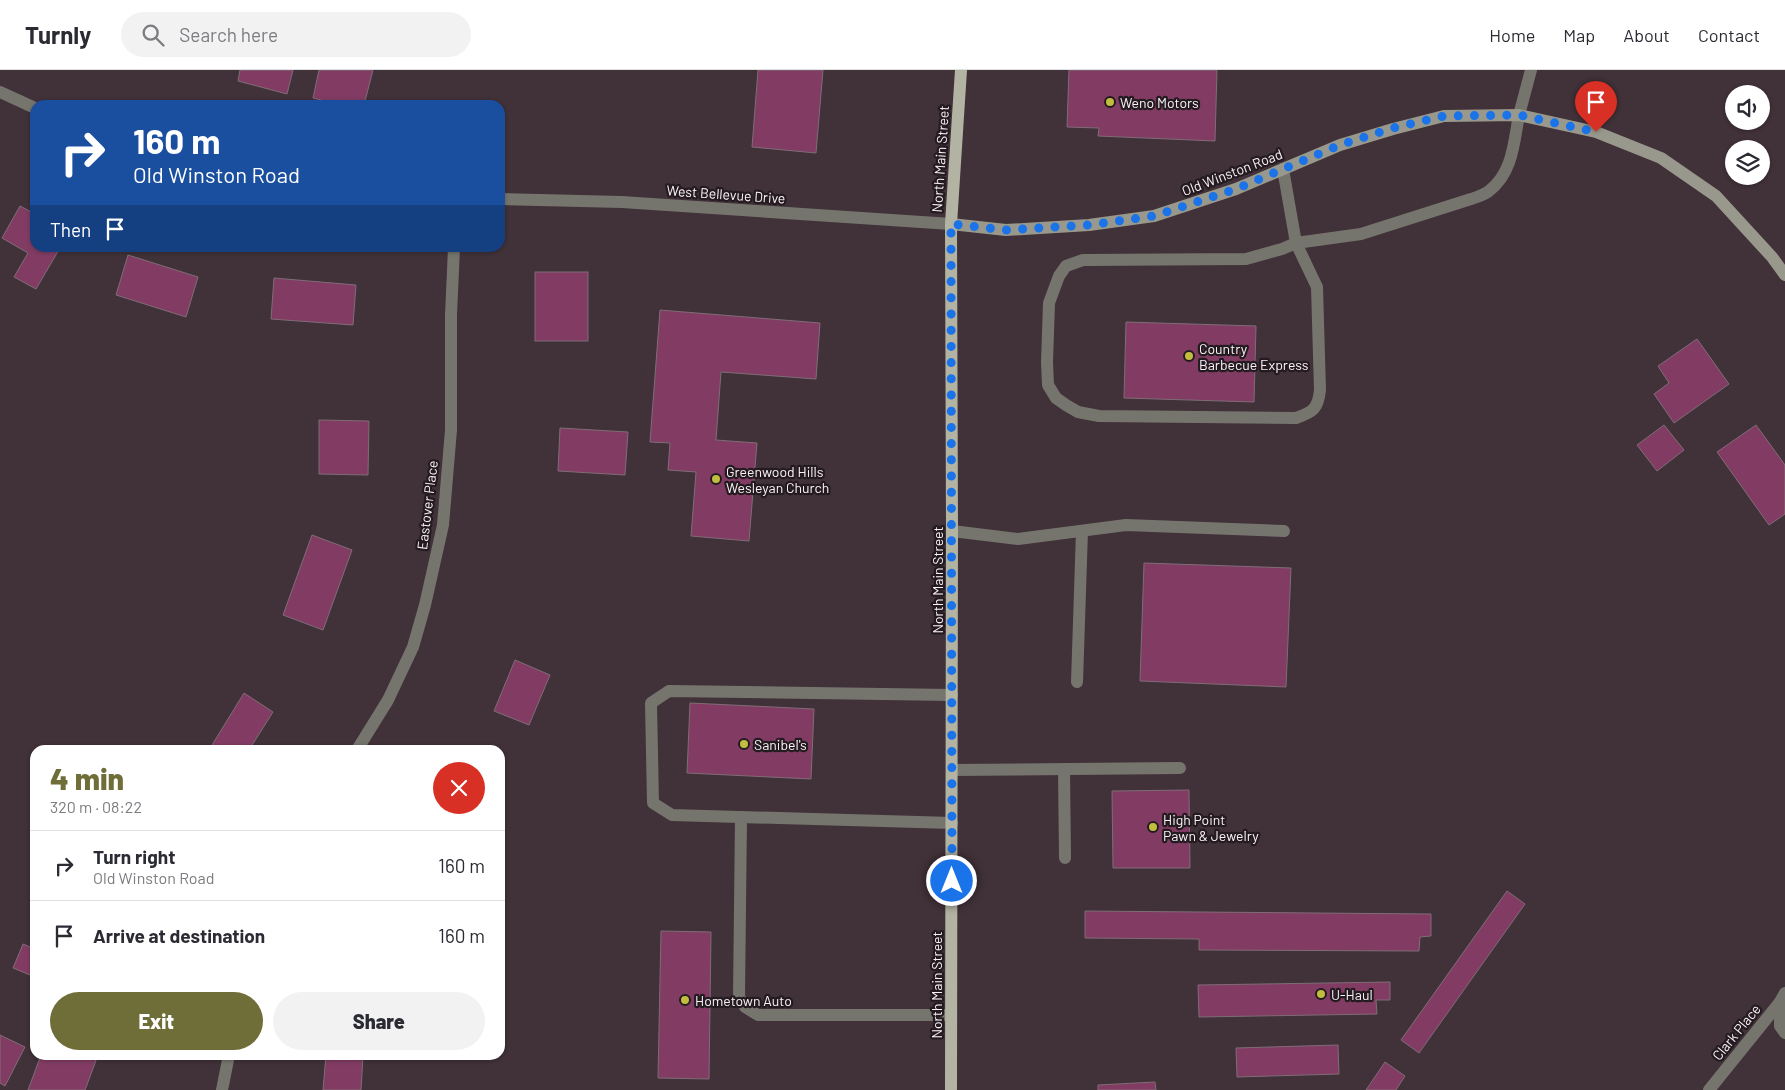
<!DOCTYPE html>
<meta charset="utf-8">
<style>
:root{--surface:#fff;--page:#f2f2f3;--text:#2b2b33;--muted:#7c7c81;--line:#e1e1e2;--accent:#6f6d38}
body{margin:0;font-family:Barlow,sans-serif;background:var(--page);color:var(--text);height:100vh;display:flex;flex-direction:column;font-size:19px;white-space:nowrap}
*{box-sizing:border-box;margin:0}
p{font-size:16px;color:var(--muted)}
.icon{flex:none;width:28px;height:28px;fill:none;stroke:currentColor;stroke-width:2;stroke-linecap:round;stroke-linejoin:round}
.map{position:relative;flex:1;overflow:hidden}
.drawer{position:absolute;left:30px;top:675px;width:475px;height:315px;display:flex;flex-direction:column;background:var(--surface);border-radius:15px;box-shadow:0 1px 4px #0004}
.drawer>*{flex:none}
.hud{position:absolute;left:30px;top:30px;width:475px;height:152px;border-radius:15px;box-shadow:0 1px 4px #0004;background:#1a4fa0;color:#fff;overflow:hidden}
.buttons{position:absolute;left:1725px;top:15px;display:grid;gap:10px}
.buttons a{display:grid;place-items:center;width:45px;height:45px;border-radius:50%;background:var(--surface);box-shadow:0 1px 4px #0004;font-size:25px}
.pin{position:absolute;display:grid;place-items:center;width:42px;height:42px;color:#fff;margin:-51px -21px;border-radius:50% 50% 50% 0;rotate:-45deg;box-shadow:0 0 5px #0007}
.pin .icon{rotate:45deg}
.me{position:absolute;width:55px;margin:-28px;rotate:0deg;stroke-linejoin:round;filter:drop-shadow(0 0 4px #0008)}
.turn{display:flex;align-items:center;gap:18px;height:105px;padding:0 20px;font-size:22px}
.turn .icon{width:65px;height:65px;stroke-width:2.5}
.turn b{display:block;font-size:35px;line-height:42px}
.then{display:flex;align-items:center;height:48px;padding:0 20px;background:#0003;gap:10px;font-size:19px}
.round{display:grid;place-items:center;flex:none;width:52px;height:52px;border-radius:26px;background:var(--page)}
.overview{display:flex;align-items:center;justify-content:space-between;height:85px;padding:0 20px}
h1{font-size:30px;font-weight:800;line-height:38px;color:var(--accent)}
.cta{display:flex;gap:10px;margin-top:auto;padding:10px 20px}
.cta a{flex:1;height:58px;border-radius:30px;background:var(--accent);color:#fff;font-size:20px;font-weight:800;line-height:58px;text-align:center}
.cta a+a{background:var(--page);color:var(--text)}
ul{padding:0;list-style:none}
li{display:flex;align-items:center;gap:15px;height:70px;padding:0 20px;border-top:1px solid var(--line)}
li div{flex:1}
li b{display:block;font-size:19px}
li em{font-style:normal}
header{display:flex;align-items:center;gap:30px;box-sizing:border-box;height:70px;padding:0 25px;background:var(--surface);border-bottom:1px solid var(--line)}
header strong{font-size:24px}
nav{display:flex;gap:28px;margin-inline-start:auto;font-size:18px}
.search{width:350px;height:45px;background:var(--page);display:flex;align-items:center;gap:12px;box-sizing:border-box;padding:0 18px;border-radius:28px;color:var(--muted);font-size:19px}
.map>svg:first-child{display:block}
.building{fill:#823c64;stroke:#7f6d76}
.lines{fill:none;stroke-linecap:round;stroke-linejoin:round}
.lane{stroke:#75756e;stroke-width:12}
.street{stroke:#75756e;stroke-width:12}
.secondary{stroke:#98998c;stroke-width:12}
.primary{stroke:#b3b3a3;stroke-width:12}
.route{stroke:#1a73e8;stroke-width:9;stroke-dasharray:0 16.2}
.poi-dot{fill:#c2bd3f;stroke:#231b1f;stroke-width:2}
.labels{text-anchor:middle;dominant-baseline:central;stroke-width:4.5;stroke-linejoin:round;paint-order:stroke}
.poi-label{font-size:14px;fill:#fcf1f7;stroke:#231b1f;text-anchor:start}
.street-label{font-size:14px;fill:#fcf1f7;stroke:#231b1f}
</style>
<header>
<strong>Turnly</strong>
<div class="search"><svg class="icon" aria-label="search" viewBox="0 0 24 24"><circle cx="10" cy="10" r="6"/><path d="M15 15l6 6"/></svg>Search here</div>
<nav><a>Home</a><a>Map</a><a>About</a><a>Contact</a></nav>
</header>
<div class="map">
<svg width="1785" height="1020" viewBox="0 0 1785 1020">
<rect width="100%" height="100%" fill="#413139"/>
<g class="building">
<path d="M240,0H293L287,24L238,11Z"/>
<path d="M319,0H373L364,35H341L313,28Z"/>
<path d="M758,0H823L816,83L752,77Z"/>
<path d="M1069,0H1217L1215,71L1098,66L1099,58L1067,57Z"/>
<path d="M20,136L35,144V178H60L36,219L14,207L28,183L2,168Z"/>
<path d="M128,185L198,207L186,247L116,225Z"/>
<rect x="535" y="202" width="53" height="69"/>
<path d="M274,208L356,215L353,255L271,249Z"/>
<path d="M660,240L820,253L816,309L721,302L716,370L757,373L749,471L691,466L696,402L668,400L670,373L650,372Z"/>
<path d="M1126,252L1256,256L1254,332L1124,328Z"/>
<path d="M1697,269L1729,314L1674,353L1654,324L1669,313L1658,296Z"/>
<path d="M319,350L369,351L368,405L319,404Z"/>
<path d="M1664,355L1684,380L1657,401L1637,375Z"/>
<path d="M1756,355L1785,395V444L1769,455L1717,382Z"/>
<path d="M560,358L628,362L625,405L558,401Z"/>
<path d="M312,465L352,480L323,560L283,545Z"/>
<path d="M1144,493L1291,498L1286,617L1140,611Z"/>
<path d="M515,590L550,605L529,655L494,641Z"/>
<path d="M244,623L273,642L249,680H209Z"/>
<path d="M690,633L814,639L811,709L687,703Z"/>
<path d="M1189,720L1190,798H1113L1112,721Z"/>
<path d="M1507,821L1525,834L1419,983L1401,970Z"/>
<path d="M1085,841L1431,844V866L1420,867L1419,881L1199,880V869L1085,868Z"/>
<path d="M661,861L711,862L709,1009L658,1008Z"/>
<path d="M23,874L35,879V907L13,898Z"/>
<path d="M1390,912V930H1376L1377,944L1199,947L1198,915Z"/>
<path d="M0,965L25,977L5,1016L0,1013Z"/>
<path d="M1338,975L1339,1004L1237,1007L1236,978Z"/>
<path d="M41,985L76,986L98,985L85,1020H28Z"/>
<path d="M326,985L363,986L361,1020H323Z"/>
<path d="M1385,992L1405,1006L1396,1020H1366Z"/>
<path d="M1155,1012L1156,1020H1098V1015Z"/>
</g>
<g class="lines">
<g class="lane">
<path d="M1283,99L1296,173L1317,217L1320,320C1318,339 1313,342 1296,348L1099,346L1078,342L1066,335L1056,328L1048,315L1047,292L1049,233L1059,206L1066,196L1083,190L1246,189L1282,179L1296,173L1361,164L1471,129C1477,127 1484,125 1489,121C1513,103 1514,71 1519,45"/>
<path d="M952,461L1018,469L1126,455L1284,461"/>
<path d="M1077,612L1082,461"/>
<path d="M1064,699L1065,788"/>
<path d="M952,700L1180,698"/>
<path d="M741,747L739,927L745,937L758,945H951"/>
<path d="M952,753L672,745L653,733L651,633L669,621L952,625"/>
</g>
<g class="street">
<path d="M0,22L35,38"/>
<path d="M1519,45L1531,0"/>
<path d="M500,129L622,132L951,154"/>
<path d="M357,680L388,630L413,577L425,535L443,455L451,360V245L454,178"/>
<path d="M1780,932V956L1785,963"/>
<path d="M222,1020L229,985"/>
<path d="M1709,1020L1780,932L1785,923"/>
</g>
<path class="secondary" d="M951,154L1006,160L1089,155L1154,146L1236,119L1340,75L1393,59L1444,46L1519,45L1596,62L1661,88L1716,126L1772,187L1785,205"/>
<path class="primary" d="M951,1020L952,461L951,154L961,0"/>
</g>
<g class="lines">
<path class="route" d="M952,811L951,154L1006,160L1089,155L1154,146L1236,119L1340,75L1393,58L1444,46L1519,45L1596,62"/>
</g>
<g class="poi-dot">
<circle cx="1110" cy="32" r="5"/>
<circle cx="1189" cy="286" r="5"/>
<circle cx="716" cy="409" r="5"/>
<circle cx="744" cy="674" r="5"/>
<circle cx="1153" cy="757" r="5"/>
<circle cx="1321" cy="924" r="5"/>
<circle cx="685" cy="930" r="5"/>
</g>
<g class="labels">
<g class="poi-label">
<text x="1120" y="32">Weno Motors</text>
<text x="1199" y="278">Country<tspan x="1199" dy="16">Barbecue Express</tspan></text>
<text x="726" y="401">Greenwood Hills<tspan x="726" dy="16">Wesleyan Church</tspan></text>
<text x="754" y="674">Sanibel's</text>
<text x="1163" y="749">High Point<tspan x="1163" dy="16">Pawn &amp; Jewelry</tspan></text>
<text x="1331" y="924">U-Haul</text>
<text x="695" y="930">Hometown Auto</text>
</g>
<g class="street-label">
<text transform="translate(940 89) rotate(-86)">North Main Street</text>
<text transform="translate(1232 102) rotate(-21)">Old Winston Road</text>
<text transform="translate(726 124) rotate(4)">West Bellevue Drive</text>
<text transform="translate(427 435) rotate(-83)">Eastover Place</text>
<text transform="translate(937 510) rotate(-90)">North Main Street</text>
<text transform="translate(936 915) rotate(-90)">North Main Street</text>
<text transform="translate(1736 962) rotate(-51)">Clark Place</text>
</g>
</g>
</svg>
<div class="buttons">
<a><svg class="icon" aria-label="sound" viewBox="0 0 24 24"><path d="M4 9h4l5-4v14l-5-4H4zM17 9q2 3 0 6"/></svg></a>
<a><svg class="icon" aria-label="layers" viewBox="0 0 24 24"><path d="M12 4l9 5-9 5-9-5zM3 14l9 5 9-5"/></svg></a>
</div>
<div class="pin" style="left:1596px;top:62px;background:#d93025"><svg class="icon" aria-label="arrive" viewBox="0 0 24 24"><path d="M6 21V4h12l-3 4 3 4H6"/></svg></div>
<svg class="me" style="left:952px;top:811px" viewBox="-20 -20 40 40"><circle r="17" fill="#1a73e8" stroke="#fff" stroke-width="3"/><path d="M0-11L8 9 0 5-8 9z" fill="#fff"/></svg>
<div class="hud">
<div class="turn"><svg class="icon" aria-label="right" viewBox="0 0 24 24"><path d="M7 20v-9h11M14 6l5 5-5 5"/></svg><div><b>160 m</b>Old Winston Road</div></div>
<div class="then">Then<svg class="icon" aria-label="arrive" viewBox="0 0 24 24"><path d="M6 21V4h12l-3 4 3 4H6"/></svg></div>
</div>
<section class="drawer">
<div class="overview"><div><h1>4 min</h1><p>320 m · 08:22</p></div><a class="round" style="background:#d93025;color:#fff"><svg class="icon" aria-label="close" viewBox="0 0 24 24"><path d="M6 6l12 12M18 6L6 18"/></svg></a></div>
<ul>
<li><svg class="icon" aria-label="right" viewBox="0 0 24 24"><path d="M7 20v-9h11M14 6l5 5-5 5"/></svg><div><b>Turn right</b><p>Old Winston Road</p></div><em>160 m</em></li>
<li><svg class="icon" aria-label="arrive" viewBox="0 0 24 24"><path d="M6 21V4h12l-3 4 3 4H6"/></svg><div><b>Arrive at destination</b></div><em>160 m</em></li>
</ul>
<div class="cta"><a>Exit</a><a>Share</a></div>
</section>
</div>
